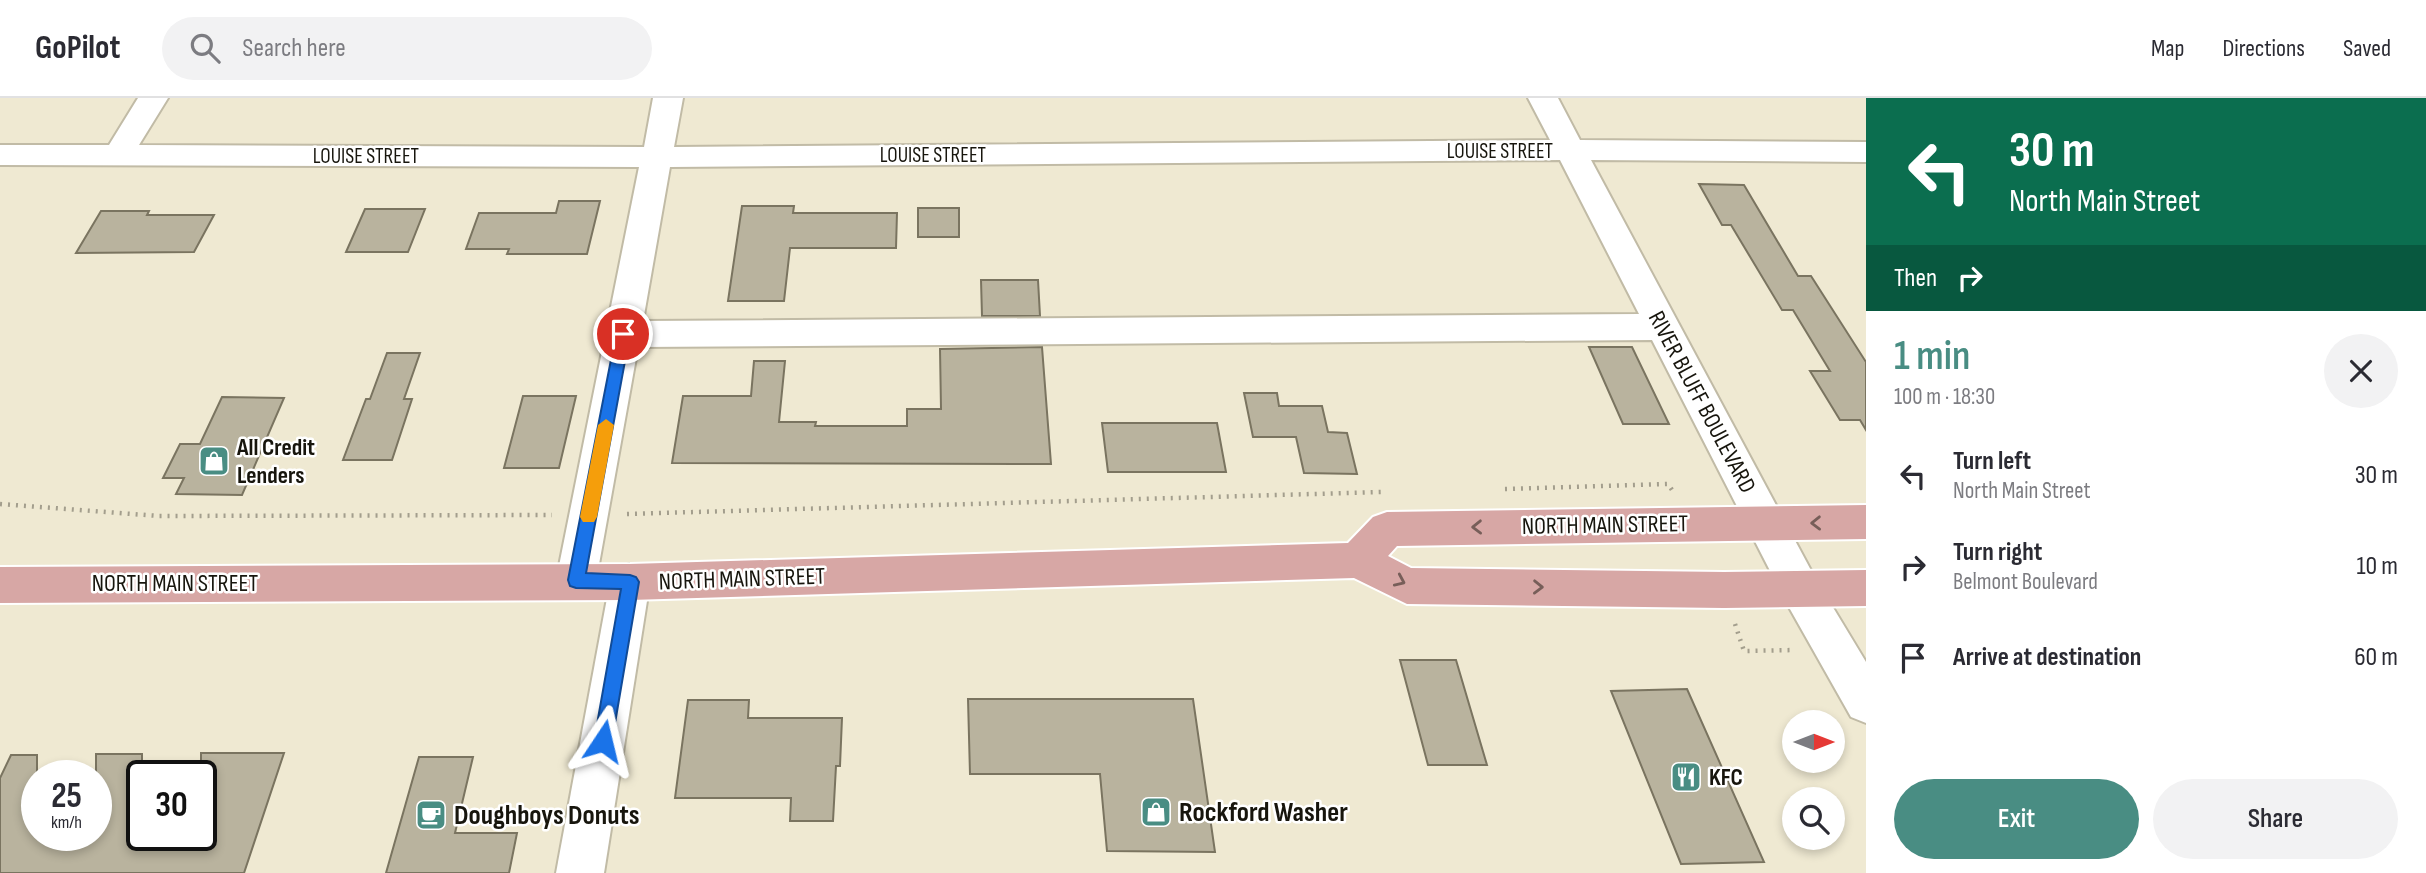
<!DOCTYPE html>
<meta charset="utf-8">
<style>
:root{--surface:#fff;--page:#f2f2f3;--text:#2b2b33;--muted:#7c7c81;--line:#e1e1e2;--accent:#498d83}
body{margin:0;font-family:"Sofia Sans Condensed",sans-serif;background:var(--page);color:var(--text);height:100vh;display:flex;flex-direction:column;font-size:26px;white-space:nowrap}
*{box-sizing:border-box;margin:0}
p{font-size:23px;color:var(--muted)}
.icon{flex:none;width:38px;height:38px;fill:none;stroke:currentColor;stroke-width:2;stroke-linecap:round;stroke-linejoin:round}
.map{position:relative;flex:1;overflow:hidden}
.drawer{display:flex;flex-direction:column;background:var(--surface);width:560px}
.drawer>*{flex:none}
.guide{background:#0b6e4f;color:#fff;overflow:hidden}
.needle{width:46px;rotate:90deg}
.tools{position:absolute;left:1782px;top:612px;display:grid;gap:14px}
.tools a{display:grid;place-items:center;width:63px;height:63px;border-radius:50%;background:var(--surface);box-shadow:0 4px 10px #0003;font-size:35px}
.speed{position:absolute;left:21px;top:662px;display:flex;gap:14px;font-size:35px;font-weight:700;text-align:center}
.speed>*{display:grid;place-content:center;width:91px;height:91px;border-radius:50%;background:var(--surface);box-shadow:0 4px 10px #0003;line-height:1}
.speed small{font-size:18px;font-weight:400}
.speed .limit{border:4px solid #111;border-radius:10px;background:#fff;color:#111}
.pin{position:absolute;display:grid;place-items:center;width:60px;height:60px;color:#fff;margin:-30px;border:4px solid #fff;border-radius:50%;box-shadow:0 2px 7px #0007}
.me{position:absolute;width:77px;margin:-38px;rotate:10deg;stroke-linejoin:round;filter:drop-shadow(0 0 5px #0008)}
.turn{display:flex;align-items:center;gap:24px;height:147px;padding:0 28px;font-size:32px}
.turn .icon{width:91px;height:91px;stroke-width:2.5}
.turn b{display:block;font-size:49px;line-height:60px}
.then{display:flex;align-items:center;height:66px;padding:0 28px;background:#0003;gap:14px;font-size:26px}
.round{display:grid;place-items:center;flex:none;width:74px;height:74px;border-radius:37px;background:var(--page)}
.headline{display:flex;align-items:center;justify-content:space-between;height:119px;padding:0 28px}
h1{font-size:42px;font-weight:600;line-height:52px;color:var(--accent)}
.action{display:flex;gap:14px;margin-top:auto;padding:14px 28px}
.action a{flex:1;height:80px;border-radius:42px;background:var(--accent);color:#fff;font-size:28px;font-weight:600;line-height:80px;text-align:center}
.action a+a{background:var(--page);color:var(--text)}
ul{padding:0;list-style:none}
li{display:flex;align-items:center;gap:21px;height:91px;padding:0 28px}
li div{flex:1}
li b{display:block;font-size:26px}
li em{font-style:normal}
header{display:flex;align-items:center;gap:42px;box-sizing:border-box;height:98px;padding:0 35px;background:var(--surface);border-bottom:2px solid var(--line)}
header strong{font-size:33px}
nav{display:flex;gap:38px;margin-inline-start:auto;font-size:24px}
.search{width:490px;height:63px;background:var(--page);display:flex;align-items:center;gap:18px;box-sizing:border-box;padding:0 24px;border-radius:38px;color:var(--muted);font-size:26px}
main{display:flex;flex:1;min-height:0}
.map>svg:first-child{display:block}
.building{fill:#b9b39e;stroke:#7a7460;stroke-width:2}
.lines{fill:none;stroke-linecap:round;stroke-linejoin:round}
.minor-casing{stroke:#c1bba6;stroke-width:4}
.major-casing{stroke:#fff;stroke-width:4}
.path{stroke:#a39e8d;stroke-width:4.5;stroke-dasharray:2 6;stroke-linecap:butt}
.minor{fill:#fff;fill-rule:evenodd}
.major{fill:#d7a7a5;fill-rule:evenodd}
.oneway{stroke:#775e59}
.route{fill:#1a73e8;stroke:#114b97;stroke-width:2}
.slow{fill:#f59e0b}
.labels{text-anchor:middle;dominant-baseline:central;stroke-width:5;stroke-linejoin:round;paint-order:stroke}
.far-street-label{font-size:21px;fill:#17150d;stroke:#fff}
.street-label{font-size:24px;fill:#17150d;stroke:#fff}
.poi-label{font-size:24px;font-weight:bold;fill:#17150d;stroke:#fff;text-anchor:start}
.near-poi-label{font-size:28px;font-weight:bold;fill:#17150d;stroke:#fff;text-anchor:start}
</style>
<header>
<strong>GoPilot</strong>
<div class="search"><svg class="icon" aria-label="search" viewBox="0 0 24 24"><circle cx="10" cy="10" r="6"/><path d="M15 15l6 6"/></svg>Search here</div>
<nav><a>Map</a><a>Directions</a><a>Saved</a></nav>
</header>
<main>
<div class="map">
<svg width="1866" height="775" viewBox="0 0 1866 775">
<rect width="100%" height="100%" fill="#efe9d2"/>
<g class="building">
<path d="M1699,86L1744,87L1798,178H1811L1866,264V332L1860,322H1840L1810,273H1830L1793,212H1782L1731,127H1722Z"/>
<path d="M559,103H600L587,156H507L509,151H466L479,115H556Z"/>
<path d="M742,108H794L793,115H897L896,150H790L784,203H728Z"/>
<rect x="918" y="110" width="41" height="29"/>
<path d="M365,111H425L408,154H346Z"/>
<path d="M101,113H149L147,117H214L194,154L76,155Z"/>
<path d="M981,182H1038L1040,218H982Z"/>
<path d="M1042,249L1051,366L672,365L683,298H751L754,263H785L779,324H816L815,328H907V311H941L940,251Z"/>
<path d="M1589,249H1632L1669,326H1623Z"/>
<path d="M387,255H420L404,301H412L392,362H343L366,301H370Z"/>
<path d="M1244,295H1277L1279,308H1322L1328,334L1347,335L1357,376L1304,375L1296,339H1253Z"/>
<path d="M523,298H576L559,370H504Z"/>
<path d="M222,299L284,300L242,397L176,396L184,380H163L180,346H200Z"/>
<path d="M1102,325H1217L1226,374H1108Z"/>
<path d="M1400,562H1456L1487,667H1428Z"/>
<path d="M1687,591L1764,764L1681,766L1611,593Z"/>
<path d="M968,601H1193L1215,754L1107,753L1100,676H970Z"/>
<path d="M688,602H749L748,620H842L840,668H836L833,723H790L791,700H675Z"/>
<path d="M201,655H284L244,775H0V680L11,657H37V737H96V656H142V737H201Z"/>
<path d="M419,659H473L455,735H517L509,775H386Z"/>
</g>
<g class="lines">
<g class="minor-casing">
<g id="minor">
<path d="M138,0H168L139,47L644,49L653,0H683L674,49L1550,42L1528,0H1558L1580,42L1866,44V64L1591,62L1814,478L1866,564V625L1851,619L1786,504L1652,242L638,249L596,483L590,496L576,501L562,496L556,483L639,69L0,67V47H109ZM1560,62L1639,216L643,223L670,69Z"/>
<path d="M630,466L644,471L650,484L604,775H556L610,484L616,471Z"/>
</g>
</g>
<g class="major-casing">
<path id="major" d="M1866,407V441L1397,448L1388,458L1411,470L1724,474L1866,472V508L1724,510L1407,506L1354,480L630,502L0,505V469L630,466L1348,445L1373,419L1387,414Z"/>
</g>
<g class="path">
<path d="M1505,391L1668,386L1672,392"/>
<path d="M0,406L159,418L552,417"/>
<path d="M627,416L1381,394"/>
<path d="M1735,526L1744,553L1794,552"/>
</g>
<use href="#minor" class="minor"/>
<use href="#major" class="major"/>
</g>
<defs><path id="oneway-chevron" d="M-2-3.5L2.5 0L-2 3.5" fill="none" stroke-width="1.6" stroke-linecap="round" stroke-linejoin="round" transform="scale(1.75)"/></defs>
<g class="oneway">
<use href="#oneway-chevron" transform="translate(1816 425) rotate(179)"/>
<use href="#oneway-chevron" transform="translate(1477 429) rotate(179)"/>
<use href="#oneway-chevron" transform="translate(1400 483) rotate(24)"/>
<use href="#oneway-chevron" transform="translate(1538 489) rotate(1)"/>
</g>
<path class="route" d="M623,230L630,236L586,475L630,477L636,479L639,484L612,643L610,649L603,652L597,649L594,643L621,491L576,490L570,488L568,482L616,236Z"/>
<path class="slow" d="M606,321L614,327L597,419L594,424H583L580,419L598,327Z"/>
<defs>
<g id="shop-square" transform="scale(1.575)"><rect x="-9" y="-9" width="18" height="18" rx="4" fill="#498d83" stroke="#fff"/><path d="M-5-2.5h2.3a2.7 3.5 0 0 1 5.4 0H5L5.5 6h-11ZM-1.5-2.5h3a1.5 2.3 0 0 0-3 0Z" fill="#fff"/></g>
<g id="restaurant-square" transform="scale(1.575)"><rect x="-9" y="-9" width="18" height="18" rx="4" fill="#498d83" stroke="#fff"/><path d="M-5-6h1v4h1v-4h1v4h1v-4h1v5L-1.5 .5V6h-2V.5L-5-1ZM5-6V6H3V1.5H1.5Q1.5-4 5-6Z" fill="#fff"/></g>
<g id="cafe-square" transform="scale(1.575)"><rect x="-9" y="-9" width="18" height="18" rx="4" fill="#498d83" stroke="#fff"/><path d="M-5.5-4.5H6V0H3Q3 3.5 0 3.5H-2.5Q-5.5 3.5-5.5 0ZM3-3.2v2h1.7v-2ZM-6 4.5H4V6H-6Z" fill="#fff"/></g>
</defs>
<g fill-rule="evenodd">
<use href="#shop-square" x="214" y="363"/>
<use href="#restaurant-square" x="1686" y="679"/>
<use href="#shop-square" x="1156" y="714"/>
<use href="#cafe-square" x="431" y="717"/>
</g>
<g class="labels">
<g class="far-street-label">
<text x="1500" y="53">LOUISE STREET</text>
<text x="933" y="57">LOUISE STREET</text>
<text x="366" y="58">LOUISE STREET</text>
</g>
<g class="street-label">
<text transform="translate(1702 304) rotate(62)">RIVER BLUFF BOULEVARD</text>
<text transform="translate(1605 427) rotate(-1)">NORTH MAIN STREET</text>
<text transform="translate(742 481) rotate(-2)">NORTH MAIN STREET</text>
<text x="175" y="485">NORTH MAIN STREET</text>
</g>
<g class="poi-label">
<text x="237" y="349">All Credit<tspan x="237" dy="28">Lenders</tspan></text>
<text x="1709" y="679">KFC</text>
</g>
<g class="near-poi-label">
<text x="1179" y="714">Rockford Washer</text>
<text x="454" y="717">Doughboys Donuts</text>
</g>
</g>
</svg>
<div class="tools">
<a><svg class="needle" viewBox="-14 -14 28 28"><path d="M0-13l5 13h-10z" fill="#e53935"/><path d="M0 13l5-13h-10z" fill="#7c7c81"/></svg></a>
<a><svg class="icon" aria-label="search" viewBox="0 0 24 24"><circle cx="10" cy="10" r="6"/><path d="M15 15l6 6"/></svg></a>
</div>
<div class="speed"><div>25<small>km/h</small></div><div class="limit">30</div></div>
<div class="pin" style="left:623px;top:236px;background:#d93025"><svg class="icon" aria-label="arrive" viewBox="0 0 24 24"><path d="M6 21V4h12l-3 4 3 4H6"/></svg></div>
<svg class="me" style="left:603px;top:643px" viewBox="-20 -20 40 40"><path d="M0-17L14 15 0 8-14 15z" fill="#1a73e8" stroke="#fff" stroke-width="4"/></svg>
</div>
<section class="drawer">
<div class="guide">
<div class="turn"><svg class="icon" aria-label="left" viewBox="0 0 24 24"><path d="M17 20v-9H6M10 6l-5 5 5 5"/></svg><div><b>30 m</b>North Main Street</div></div>
<div class="then">Then<svg class="icon" aria-label="right" viewBox="0 0 24 24"><path d="M7 20v-9h11M14 6l5 5-5 5"/></svg></div>
</div>
<div class="headline"><div><h1>1 min</h1><p>100 m · 18:30</p></div><a class="round"><svg class="icon" aria-label="close" viewBox="0 0 24 24"><path d="M6 6l12 12M18 6L6 18"/></svg></a></div>
<ul>
<li><svg class="icon" aria-label="left" viewBox="0 0 24 24"><path d="M17 20v-9H6M10 6l-5 5 5 5"/></svg><div><b>Turn left</b><p>North Main Street</p></div><em>30 m</em></li>
<li><svg class="icon" aria-label="right" viewBox="0 0 24 24"><path d="M7 20v-9h11M14 6l5 5-5 5"/></svg><div><b>Turn right</b><p>Belmont Boulevard</p></div><em>10 m</em></li>
<li><svg class="icon" aria-label="arrive" viewBox="0 0 24 24"><path d="M6 21V4h12l-3 4 3 4H6"/></svg><div><b>Arrive at destination</b></div><em>60 m</em></li>
</ul>
<div class="action"><a>Exit</a><a>Share</a></div>
</section>
</main>
